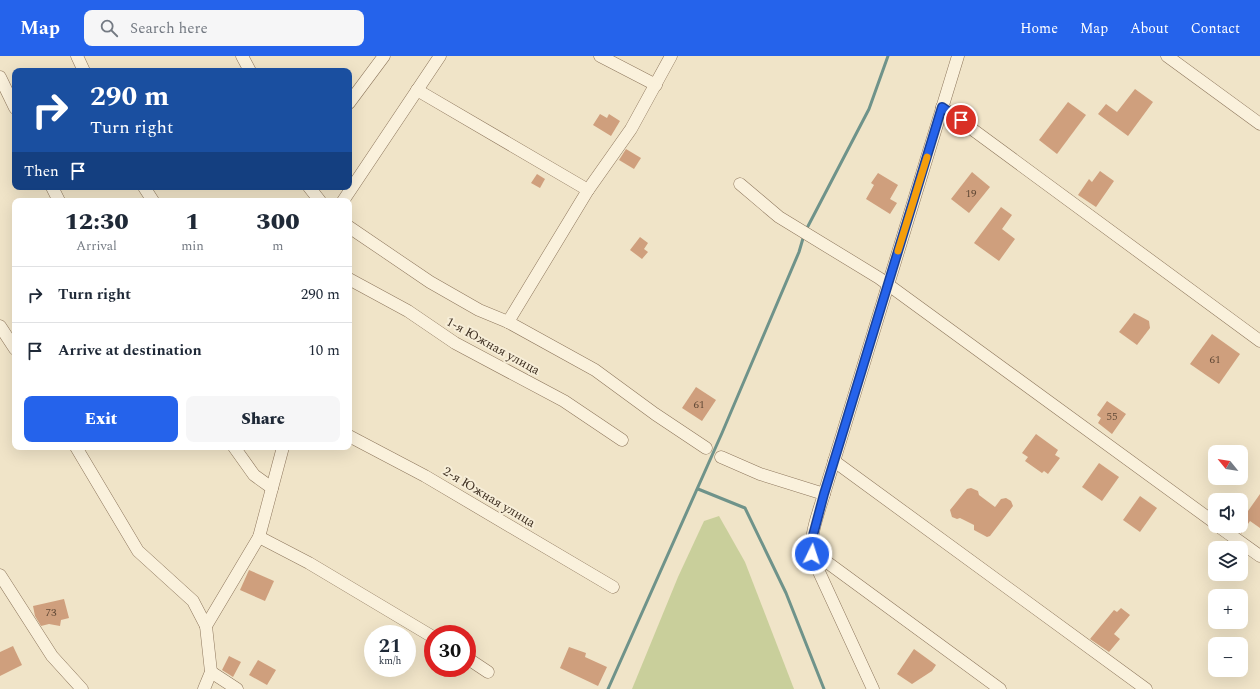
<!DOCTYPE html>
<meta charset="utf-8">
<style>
:root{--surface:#fff;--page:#f6f6f7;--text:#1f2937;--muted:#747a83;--line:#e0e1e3;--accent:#2563eb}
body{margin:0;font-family:Spectral,serif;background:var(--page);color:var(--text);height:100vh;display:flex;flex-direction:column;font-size:15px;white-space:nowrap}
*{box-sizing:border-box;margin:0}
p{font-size:13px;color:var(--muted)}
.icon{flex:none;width:22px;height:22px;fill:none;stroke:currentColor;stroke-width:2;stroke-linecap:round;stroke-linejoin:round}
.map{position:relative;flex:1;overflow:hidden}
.sheet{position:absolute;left:12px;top:142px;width:340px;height:252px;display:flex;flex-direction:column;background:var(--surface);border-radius:8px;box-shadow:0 4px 16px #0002}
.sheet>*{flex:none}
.hud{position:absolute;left:12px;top:12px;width:340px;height:122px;border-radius:8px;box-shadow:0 4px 16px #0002;background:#1a4fa0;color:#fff;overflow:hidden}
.needle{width:26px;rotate:300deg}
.buttons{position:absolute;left:1208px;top:389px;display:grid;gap:8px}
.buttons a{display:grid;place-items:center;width:40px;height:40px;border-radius:8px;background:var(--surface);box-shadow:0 4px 16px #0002;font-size:20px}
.speed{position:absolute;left:364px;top:569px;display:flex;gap:8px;font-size:20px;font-weight:700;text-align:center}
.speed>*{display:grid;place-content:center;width:52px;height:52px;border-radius:50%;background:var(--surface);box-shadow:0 4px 16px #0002;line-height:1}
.speed small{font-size:10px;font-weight:400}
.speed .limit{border:6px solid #d22;background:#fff;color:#111}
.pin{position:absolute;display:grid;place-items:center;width:34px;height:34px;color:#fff;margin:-17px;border:2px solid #fff;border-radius:50%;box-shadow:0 1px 4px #0007}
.me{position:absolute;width:44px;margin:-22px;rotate:4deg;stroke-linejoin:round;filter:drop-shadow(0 0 3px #0008)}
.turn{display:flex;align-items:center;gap:14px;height:84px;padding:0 12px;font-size:18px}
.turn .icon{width:52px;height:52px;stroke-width:2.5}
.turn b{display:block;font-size:28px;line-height:34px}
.then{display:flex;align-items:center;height:38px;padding:0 12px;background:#0003;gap:8px;font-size:15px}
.eta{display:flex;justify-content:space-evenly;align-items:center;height:68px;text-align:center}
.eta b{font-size:24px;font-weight:800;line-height:28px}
.cta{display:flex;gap:8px;margin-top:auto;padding:8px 12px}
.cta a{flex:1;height:46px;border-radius:8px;background:var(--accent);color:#fff;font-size:16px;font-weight:800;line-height:46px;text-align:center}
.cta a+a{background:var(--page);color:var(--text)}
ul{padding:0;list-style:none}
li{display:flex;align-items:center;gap:12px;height:56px;padding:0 12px;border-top:1px solid var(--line)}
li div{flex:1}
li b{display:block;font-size:15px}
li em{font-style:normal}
header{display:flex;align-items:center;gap:24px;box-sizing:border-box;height:56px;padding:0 20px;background:var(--accent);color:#fff}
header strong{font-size:19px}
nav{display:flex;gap:22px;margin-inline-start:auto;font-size:14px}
.search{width:280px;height:36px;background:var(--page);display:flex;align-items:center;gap:10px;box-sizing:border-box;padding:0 14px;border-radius:8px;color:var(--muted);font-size:15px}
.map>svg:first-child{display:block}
.green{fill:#c9cf9b}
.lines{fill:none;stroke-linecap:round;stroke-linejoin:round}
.stream{stroke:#6f938a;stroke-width:3}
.building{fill:#cf9f7d}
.minor-casing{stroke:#8d765c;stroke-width:13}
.minor{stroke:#faf1dc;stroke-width:12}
.route-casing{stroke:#184099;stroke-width:10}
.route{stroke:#2563eb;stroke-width:7}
.slow{stroke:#f59e0b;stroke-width:7}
.labels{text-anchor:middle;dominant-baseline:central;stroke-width:4;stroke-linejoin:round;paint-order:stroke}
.number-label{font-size:11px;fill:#624a37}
.street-label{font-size:13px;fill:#3d2e20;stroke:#f7eed8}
</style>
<header>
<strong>Map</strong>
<div class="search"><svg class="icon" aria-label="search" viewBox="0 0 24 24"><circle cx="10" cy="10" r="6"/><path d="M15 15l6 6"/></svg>Search here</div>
<nav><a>Home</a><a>Map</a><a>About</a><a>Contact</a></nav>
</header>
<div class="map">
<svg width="1260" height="633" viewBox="0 0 1260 633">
<rect width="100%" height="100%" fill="#f0e4c8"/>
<path class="green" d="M719,460L745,506L794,633H632L678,521L704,465Z"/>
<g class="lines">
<g class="stream">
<path d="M806,174L869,53L888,0"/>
<path d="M698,433L745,452L786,537L824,633"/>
<path d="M608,633L722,377L799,196L804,179"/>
</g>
</g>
<g class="building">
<path d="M1135,33L1153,46L1128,80L1098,58L1106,48L1117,56Z"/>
<path d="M1068,46L1086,59L1057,98L1039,84Z"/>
<path d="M600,58L607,62L609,58L620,65L611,80L593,69Z"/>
<path d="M626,93L641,102L634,113L619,104Z"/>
<path d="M1100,115L1114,125L1096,151L1078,139L1089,123L1092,126Z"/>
<path d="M972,116L990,131L969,157L951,143Z"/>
<path d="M878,117L898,129L890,143L897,147L890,158L866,143L874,129L871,127Z"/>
<path d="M537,118L545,123L540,132L531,127Z"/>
<path d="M1001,151L1012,159L1002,173L1015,183L999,205L974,187Z"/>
<path d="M640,181L648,187L644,193L648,196L642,203L630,194Z"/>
<path d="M1134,257L1149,265L1150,272L1137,289L1119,276Z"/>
<path d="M1212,278L1240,298L1219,328L1190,308Z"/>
<path d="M696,331L716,344L702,365L682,352Z"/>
<path d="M1107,345L1126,358L1112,378L1098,367L1101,362L1097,359Z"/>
<path d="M1036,378L1058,394L1055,399L1060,402L1048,418L1044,415L1042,417L1025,405L1028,401L1022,397Z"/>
<path d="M1099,407L1119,421L1102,445L1082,431Z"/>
<path d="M971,432L978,435L979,439L995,451L1001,443L1006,442L1011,445L1013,450L990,480L987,481L974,474V469L960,462L957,463L952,461L950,454L967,433Z"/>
<path d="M1260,438V472L1250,465L1241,478V450L1248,455Z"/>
<path d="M1140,440L1157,452L1140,476L1123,464Z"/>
<path d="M249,514L274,525L265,545L240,534Z"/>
<path d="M64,543L69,562L61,564L60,570L49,568L41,570L35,560L33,550Z"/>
<path d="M1121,552L1130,559L1114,578L1120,583L1109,596L1090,583L1114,554L1117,556Z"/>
<path d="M13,590L22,609L0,620V596Z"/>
<path d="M569,591L586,597L585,601L607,611L598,630L560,612Z"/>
<path d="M914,593L936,609L932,615L912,628L897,618Z"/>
<path d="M229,600L241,606L233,621L222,614Z"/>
<path d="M258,604L276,614L267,629L249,619Z"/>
</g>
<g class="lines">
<g class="minor-casing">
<g id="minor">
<path d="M77,0L84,15"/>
<path d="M242,0L250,15"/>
<path d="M600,0L656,29"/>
<path d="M1167,0L1260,68"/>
<path d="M0,21L15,52"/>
<path d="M417,34L588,134"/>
<path d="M349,47L384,0"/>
<path d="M942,51L1260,285"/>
<path d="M740,128L779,161L879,222L1215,467"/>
<path d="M52,131L59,145"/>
<path d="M144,131L153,145"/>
<path d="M309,131L320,145"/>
<path d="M343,145L440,0"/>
<path d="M349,171L430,226L479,254L508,266L595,314L655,358L706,392"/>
<path d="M349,223L408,255L455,287L564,345L622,384"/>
<path d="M508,266L588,134L631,73L671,0"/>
<path d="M0,270L15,293"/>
<path d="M349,380L425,420L613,531"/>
<path d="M76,391L138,495L193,545L206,570"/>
<path d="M234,391L254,419L272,432"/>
<path d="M721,401L760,418L824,438"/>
<path d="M834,405L1146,633"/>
<path d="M1218,470L1260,500"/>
<path d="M259,481L309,507L433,581"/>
<path d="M813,500L824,504L1000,633"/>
<path d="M0,519L52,600L82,633"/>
<path d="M467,602L488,616"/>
<path d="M211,616L237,633"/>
<path d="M204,633L211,616L206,570L259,481L283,391"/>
<path d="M873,633L814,505C807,484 818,459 824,438L958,0"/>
</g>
</g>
<use href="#minor" class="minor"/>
</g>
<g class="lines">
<g class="route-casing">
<path id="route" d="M812,498V483L824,438L942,51L961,64"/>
</g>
<use href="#route" class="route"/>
<path class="slow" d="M898,195L927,101"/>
</g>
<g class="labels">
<g class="number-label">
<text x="971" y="137">19</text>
<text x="1215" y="303">61</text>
<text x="699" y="348">61</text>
<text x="1112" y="360">55</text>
<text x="51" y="556">73</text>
</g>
<g class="street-label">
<text transform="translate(493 290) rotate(29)">1-я Южная улица</text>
<text transform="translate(489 441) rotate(31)">2-я Южная улица</text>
</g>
</g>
</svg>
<div class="buttons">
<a><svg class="needle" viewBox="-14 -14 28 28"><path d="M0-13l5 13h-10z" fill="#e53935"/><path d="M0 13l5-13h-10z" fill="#747a83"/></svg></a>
<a><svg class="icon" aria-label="sound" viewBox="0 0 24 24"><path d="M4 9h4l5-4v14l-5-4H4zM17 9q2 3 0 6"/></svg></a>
<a><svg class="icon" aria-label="layers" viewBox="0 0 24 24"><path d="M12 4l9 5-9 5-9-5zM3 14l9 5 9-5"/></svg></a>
<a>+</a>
<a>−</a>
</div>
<div class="speed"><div>21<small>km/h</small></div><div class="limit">30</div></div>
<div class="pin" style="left:961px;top:64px;background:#d93025"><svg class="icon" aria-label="arrive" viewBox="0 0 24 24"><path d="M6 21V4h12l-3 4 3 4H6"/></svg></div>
<svg class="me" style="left:812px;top:498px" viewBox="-20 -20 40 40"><circle r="17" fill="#2563eb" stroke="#fff" stroke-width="3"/><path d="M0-11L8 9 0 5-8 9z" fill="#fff"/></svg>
<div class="hud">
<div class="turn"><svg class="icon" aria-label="right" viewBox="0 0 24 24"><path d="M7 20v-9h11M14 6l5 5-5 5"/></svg><div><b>290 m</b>Turn right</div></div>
<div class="then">Then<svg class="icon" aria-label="arrive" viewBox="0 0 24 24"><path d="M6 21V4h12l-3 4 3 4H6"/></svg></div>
</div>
<section class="sheet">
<div class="eta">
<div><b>12:30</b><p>Arrival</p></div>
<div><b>1</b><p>min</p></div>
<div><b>300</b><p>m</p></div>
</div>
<ul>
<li><svg class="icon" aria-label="right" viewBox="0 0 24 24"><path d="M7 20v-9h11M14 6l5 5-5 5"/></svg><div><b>Turn right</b></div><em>290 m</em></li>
<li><svg class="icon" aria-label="arrive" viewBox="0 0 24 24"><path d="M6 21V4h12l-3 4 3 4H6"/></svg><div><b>Arrive at destination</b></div><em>10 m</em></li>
</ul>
<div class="cta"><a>Exit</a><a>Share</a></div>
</section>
</div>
